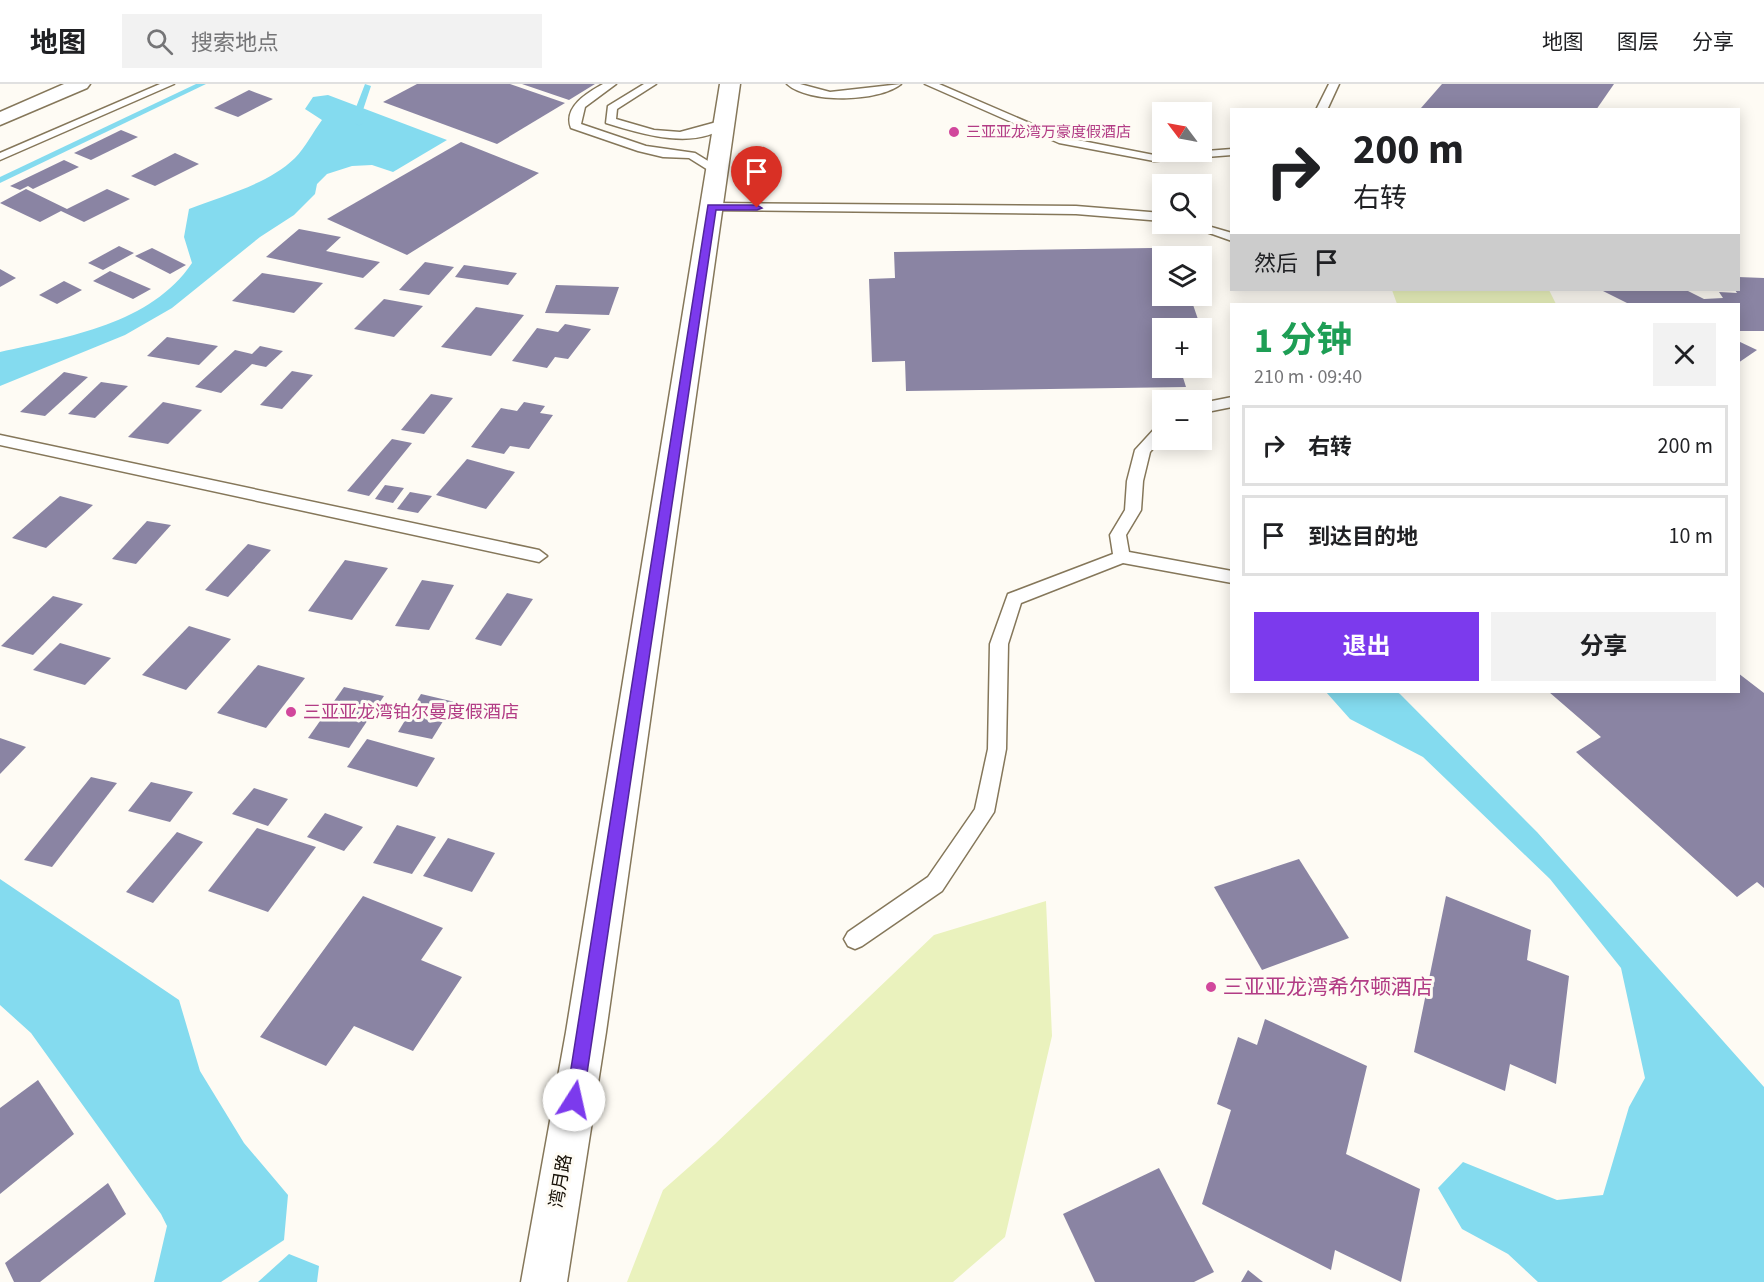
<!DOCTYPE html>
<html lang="zh">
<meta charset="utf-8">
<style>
:root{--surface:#fff;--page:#f2f2f2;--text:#202124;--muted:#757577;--line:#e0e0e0;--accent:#7c3aed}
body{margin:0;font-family:"Source Sans 3","Noto Sans SC",sans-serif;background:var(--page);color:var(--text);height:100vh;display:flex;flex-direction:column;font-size:22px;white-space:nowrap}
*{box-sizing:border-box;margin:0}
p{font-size:20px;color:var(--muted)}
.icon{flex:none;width:33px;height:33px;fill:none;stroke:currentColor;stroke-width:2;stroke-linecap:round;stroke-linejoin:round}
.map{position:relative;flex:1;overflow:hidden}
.sheet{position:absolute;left:1230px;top:219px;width:510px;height:390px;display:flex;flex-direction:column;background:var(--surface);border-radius:0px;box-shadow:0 3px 15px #0003}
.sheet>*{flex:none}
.banner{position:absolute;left:1230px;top:24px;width:510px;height:183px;border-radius:0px;box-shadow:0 3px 15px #0003;background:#fff;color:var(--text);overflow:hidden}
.needle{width:39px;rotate:302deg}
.fabs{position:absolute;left:1152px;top:18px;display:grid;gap:12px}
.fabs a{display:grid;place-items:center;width:60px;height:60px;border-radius:0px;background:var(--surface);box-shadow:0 3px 15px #0003;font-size:30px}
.pin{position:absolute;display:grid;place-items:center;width:51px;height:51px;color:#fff;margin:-62px -26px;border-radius:50% 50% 50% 0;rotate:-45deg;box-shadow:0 0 6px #0007}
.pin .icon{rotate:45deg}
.me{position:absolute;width:66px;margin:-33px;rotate:10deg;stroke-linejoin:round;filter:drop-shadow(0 0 4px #0008)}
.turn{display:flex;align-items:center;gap:21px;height:126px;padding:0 24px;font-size:27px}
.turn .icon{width:78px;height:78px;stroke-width:2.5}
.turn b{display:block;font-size:42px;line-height:51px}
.then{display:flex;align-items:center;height:57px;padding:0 24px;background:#0003;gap:12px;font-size:22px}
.round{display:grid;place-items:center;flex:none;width:63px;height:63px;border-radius:0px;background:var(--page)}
.headline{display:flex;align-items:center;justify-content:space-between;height:102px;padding:0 24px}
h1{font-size:36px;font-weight:700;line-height:45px;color:#1e9e55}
.primary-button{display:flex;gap:12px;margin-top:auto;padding:12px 24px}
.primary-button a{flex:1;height:69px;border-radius:0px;background:var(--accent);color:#fff;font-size:24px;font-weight:700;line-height:69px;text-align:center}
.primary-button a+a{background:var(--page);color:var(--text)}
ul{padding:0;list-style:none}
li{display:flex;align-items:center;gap:18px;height:81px;margin:0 12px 9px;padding:0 12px;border:3px solid var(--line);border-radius:0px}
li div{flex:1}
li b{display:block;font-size:22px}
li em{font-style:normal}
header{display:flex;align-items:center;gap:36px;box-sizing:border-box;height:84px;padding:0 30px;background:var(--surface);border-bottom:2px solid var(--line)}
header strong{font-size:28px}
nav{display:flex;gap:33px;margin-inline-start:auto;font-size:21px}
.search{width:420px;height:54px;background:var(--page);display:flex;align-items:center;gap:15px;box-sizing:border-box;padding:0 21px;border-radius:0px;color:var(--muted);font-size:22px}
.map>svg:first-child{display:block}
.green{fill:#eaf2bd}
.water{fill:#84dbef}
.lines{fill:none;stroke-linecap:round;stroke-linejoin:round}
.stream{fill:#84dbef;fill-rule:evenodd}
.building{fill:#8a84a3}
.service-casing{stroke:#85775a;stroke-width:3}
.minor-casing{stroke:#85775a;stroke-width:3}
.tertiary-casing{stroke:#85775a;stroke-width:3}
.service{fill:#fff;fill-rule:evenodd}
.minor{fill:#fff;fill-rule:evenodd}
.tertiary{fill:#fff;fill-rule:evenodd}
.route{fill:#7c3aed;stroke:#51269a;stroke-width:1.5}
.hotel-dot{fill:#d1479c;stroke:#fefbf4;stroke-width:2}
.labels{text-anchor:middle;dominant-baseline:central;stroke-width:6;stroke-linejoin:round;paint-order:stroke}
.far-hotel-label{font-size:15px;fill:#b23c85;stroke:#fefbf4;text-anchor:start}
.hotel-label{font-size:18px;fill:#b23c85;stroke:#fefbf4;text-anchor:start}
.street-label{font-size:18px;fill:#150f05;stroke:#fefbf4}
.near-hotel-label{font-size:21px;fill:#b23c85;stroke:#fefbf4;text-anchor:start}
</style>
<header>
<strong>地图</strong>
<div class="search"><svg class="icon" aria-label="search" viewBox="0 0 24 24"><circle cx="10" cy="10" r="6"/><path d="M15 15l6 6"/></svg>搜索地点</div>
<nav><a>地图</a><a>图层</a><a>分享</a></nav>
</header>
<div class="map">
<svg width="1764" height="1198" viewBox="0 0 1764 1198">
<rect width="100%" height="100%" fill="#fefbf4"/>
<g class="green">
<path d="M1392,206H1549L1556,220H1397Z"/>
<path d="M1046,817L1052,952L1005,1153L953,1198H627L663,1106L715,1060L934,851Z"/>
</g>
<g class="water">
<path d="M328,11L447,56L393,88L372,81L352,82L327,90L317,100L315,110L294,131L260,153L172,224L125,251L0,302V268C68,253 151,240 192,179L184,153L189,125C224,111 267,101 295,74C305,64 313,48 322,36L305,25L313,13Z"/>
<path d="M1326,608H1397L1400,610L1537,748L1764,1003V1198H1538L1508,1170L1462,1145L1438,1104L1463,1078L1557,1116L1603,1111L1629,1023L1645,994L1621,884L1550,795L1423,673L1350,635Z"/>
<path d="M0,795L179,916L200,987L244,1059L288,1111L284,1156L221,1198H154L167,1142L161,1130L31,949L0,921Z"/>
<path d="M289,1170L319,1182L317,1198H258Z"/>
</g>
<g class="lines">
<g class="stream">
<path d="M196,0H206L0,99V93Z"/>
<path d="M365,0L371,2L363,26V39L359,42L355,39V26Z"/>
</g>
</g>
<g class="building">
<path d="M417,0H510L565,19L497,60L383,18Z"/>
<path d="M522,0H595L569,16Z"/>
<path d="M1442,0H1614L1596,26L1421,24Z"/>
<path d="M249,6L273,15L238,33L214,24Z"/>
<path d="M121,46L138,53L91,76L74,69Z"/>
<path d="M461,58L539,89L407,171L327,135Z"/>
<path d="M175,69L199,80L155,102L131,92Z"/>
<path d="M64,76L79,83L33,105L28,102L20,106L10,102Z"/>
<path d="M26,105L67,125L107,105L130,115L84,138L61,127L40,138L0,119Z"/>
<path d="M299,145L341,153L326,167L380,178L363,194L266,173Z"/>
<path d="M119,162L134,169L103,186L88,179Z"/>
<path d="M152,164L186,181L170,190L135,172Z"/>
<path d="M1152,164L1162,200V212H1190L1201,244H1162V284H1180L1186,303L906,307L905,277L872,278L869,195L895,194L894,168Z"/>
<path d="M425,178L454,183L429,211L399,206Z"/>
<path d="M464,181L517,189L508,201L455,193Z"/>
<path d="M0,185L16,194L0,203Z"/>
<path d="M110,187L151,205L133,215L93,197Z"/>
<path d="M262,189L323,199L294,229L232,217Z"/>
<path d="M1738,193L1764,194V247H1738V220H1629L1601,206H1686L1704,215L1723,214L1719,208L1737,209L1735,206H1738Z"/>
<path d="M64,197L82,206L57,220L39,211Z"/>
<path d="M556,201L619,203L609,231L545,229Z"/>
<path d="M384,215L423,222L394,253L354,245Z"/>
<path d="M476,223L524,231L491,272L441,263Z"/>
<path d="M565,240L591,245L568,275L555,273L547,284L512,277L537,244L558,248Z"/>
<path d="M167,253L218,262L199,281L147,272Z"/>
<path d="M1738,257L1757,266L1738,279Z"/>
<path d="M260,262L283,267L266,283L252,280L221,309L195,303L235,266L252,270Z"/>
<path d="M292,287L313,291L282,325L260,321Z"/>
<path d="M64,288L88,293L45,332L20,328Z"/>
<path d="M101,298L128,302L95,334L68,330Z"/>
<path d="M431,310L453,314L424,350L401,346Z"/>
<path d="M163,318L202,326L168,360L128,353Z"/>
<path d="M524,318L545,322L540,329L553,331L529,365L510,362L504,370L471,363L501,324L517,327Z"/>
<path d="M392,355L412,359L369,412L347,407Z"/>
<path d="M467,375L515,388L486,425L436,411Z"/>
<path d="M385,401L404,404L393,419L375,415Z"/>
<path d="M410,408L432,412L418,429L397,425Z"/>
<path d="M60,412L93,421L46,464L12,454Z"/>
<path d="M147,437L171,441L136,480L112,475Z"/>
<path d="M248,460L271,466L228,513L205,506Z"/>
<path d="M345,476L388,484L352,536L308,527Z"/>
<path d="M422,496L454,501L429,546L395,542Z"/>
<path d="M507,509L533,515L501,562L475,555Z"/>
<path d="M53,512L83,520L33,571L1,562Z"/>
<path d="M189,542L231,555L186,606L142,591Z"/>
<path d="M60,559L111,574L85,601L33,586Z"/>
<path d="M258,581L305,594L266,644L217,629Z"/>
<path d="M1738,589L1764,609V804L1757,798L1737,813L1576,668L1601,653L1549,608H1738Z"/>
<path d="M344,603L384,612L349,664L308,654Z"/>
<path d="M421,610L455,618L432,655L398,648Z"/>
<path d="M0,654L26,663L0,690Z"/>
<path d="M367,655L435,674L417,703L347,683Z"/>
<path d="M91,693L117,699L52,783L24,776Z"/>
<path d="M151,698L193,708L170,738L128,727Z"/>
<path d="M254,704L288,715L268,742L232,730Z"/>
<path d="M325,729L363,743L344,767L307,753Z"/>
<path d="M397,741L436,753L412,790L373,779Z"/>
<path d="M257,744L316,763L268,828L208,807Z"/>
<path d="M177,748L203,758L153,819L126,808Z"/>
<path d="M448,754L495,769L472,808L423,792Z"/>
<path d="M1299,775L1349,854L1262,886L1214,803Z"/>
<path d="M363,812L443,844L421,876L462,893L413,967L354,942L326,982L260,953Z"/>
<path d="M1446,812L1531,846L1527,876L1569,892L1556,1000L1510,980L1505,1007L1414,968Z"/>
<path d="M1265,935L1367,982L1346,1070L1420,1105L1401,1198L1335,1166L1331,1186L1202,1120L1231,1026L1217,1020L1238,953L1257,961Z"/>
<path d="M38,996L74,1050L0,1110V1024Z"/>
<path d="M1159,1084L1214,1188L1194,1198H1095L1063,1130Z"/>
<path d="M108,1099L126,1130L40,1198H14L5,1179Z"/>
<path d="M1248,1186L1263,1198H1241Z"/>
</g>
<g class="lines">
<g class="service-casing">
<g id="service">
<path d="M160,0H174L0,76V69Z"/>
<path d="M603,0H616L585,23L581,40L646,62L695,69L721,85V89H713L689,74L663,73L638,67L571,44C563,23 587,9 603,0Z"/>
<path d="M644,0H656L617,25L616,35L654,46L680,48L724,36L730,39C698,68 641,50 606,39L608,22Z"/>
<path d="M787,0H800L830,8L901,0C879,18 809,20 787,0Z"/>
<path d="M925,0H939L1062,53L1154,71L1232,65V71L1154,77L1059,59Z"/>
<path d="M1329,0H1339L1327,26H1316Z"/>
<path d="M712,119L1076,122L1162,129V137L1076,130L708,126L706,123Z"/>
<path d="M1184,140H1201L1232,149V157Z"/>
<path d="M1232,313V323L1202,329V319Z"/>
<path d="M1162,340V354L1150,368L1143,397L1141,426L1126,451L1129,468L1232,487V499L1123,479L1021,519L1008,560L1006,665L994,728L942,807L862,862L855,865L848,862L844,855L848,848L928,793L975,725L988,665L990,560L1008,510L1113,470L1110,451L1125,426L1127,397L1135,366L1157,342Z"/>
<path d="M0,351L539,466L547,472L539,478L0,361Z"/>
</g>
</g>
<g class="minor-casing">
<path id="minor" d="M720,0H740L606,948L567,1198H521L566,948Z"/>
</g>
<g class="tertiary-casing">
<path id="tertiary" d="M64,0H90L87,4L0,41V28Z"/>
</g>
<use href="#service" class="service"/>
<use href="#minor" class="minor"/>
<use href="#tertiary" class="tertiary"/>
</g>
<path class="route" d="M708,121H757L762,124L757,126H716L583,1016L581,1022L574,1025L568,1022L566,1016Z"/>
<g class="hotel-dot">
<circle cx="954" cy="48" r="6"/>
<circle cx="291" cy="628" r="6"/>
<circle cx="1211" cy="903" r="6"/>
</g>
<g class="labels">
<g class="far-hotel-label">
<text x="966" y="48">三亚亚龙湾万豪度假酒店</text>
</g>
<g class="hotel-label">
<text x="303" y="628">三亚亚龙湾铂尔曼度假酒店</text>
</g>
<g class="street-label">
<text transform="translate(561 1097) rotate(-80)">湾月路</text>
</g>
<g class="near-hotel-label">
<text x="1223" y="903">三亚亚龙湾希尔顿酒店</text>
</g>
</g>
</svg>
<div class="fabs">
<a><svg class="needle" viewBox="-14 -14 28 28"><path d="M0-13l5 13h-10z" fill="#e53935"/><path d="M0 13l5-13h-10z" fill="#757577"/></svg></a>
<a><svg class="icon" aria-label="search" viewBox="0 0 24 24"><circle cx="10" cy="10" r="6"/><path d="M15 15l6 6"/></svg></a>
<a><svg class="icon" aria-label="layers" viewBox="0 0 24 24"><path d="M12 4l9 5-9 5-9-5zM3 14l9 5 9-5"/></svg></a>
<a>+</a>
<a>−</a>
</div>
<div class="pin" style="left:757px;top:124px;background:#d93025"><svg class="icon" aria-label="arrive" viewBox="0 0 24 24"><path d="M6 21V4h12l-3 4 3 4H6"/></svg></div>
<svg class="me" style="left:574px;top:1016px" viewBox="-20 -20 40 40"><circle r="19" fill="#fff"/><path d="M0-13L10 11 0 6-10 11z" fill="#7c3aed"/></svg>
<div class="banner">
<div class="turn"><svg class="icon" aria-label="right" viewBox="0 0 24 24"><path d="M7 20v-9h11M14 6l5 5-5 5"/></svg><div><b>200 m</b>右转</div></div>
<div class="then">然后<svg class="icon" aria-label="arrive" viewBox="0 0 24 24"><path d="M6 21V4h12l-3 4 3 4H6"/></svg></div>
</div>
<section class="sheet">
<div class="headline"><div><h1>1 分钟</h1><p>210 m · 09:40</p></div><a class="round"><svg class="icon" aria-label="close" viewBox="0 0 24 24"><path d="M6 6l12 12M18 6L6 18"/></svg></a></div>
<ul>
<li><svg class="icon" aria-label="right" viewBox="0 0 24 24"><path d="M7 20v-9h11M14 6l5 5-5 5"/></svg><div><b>右转</b></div><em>200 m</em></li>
<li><svg class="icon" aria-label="arrive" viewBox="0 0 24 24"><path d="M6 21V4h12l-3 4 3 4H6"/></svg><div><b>到达目的地</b></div><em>10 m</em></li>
</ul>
<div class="primary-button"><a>退出</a><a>分享</a></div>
</section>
</div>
